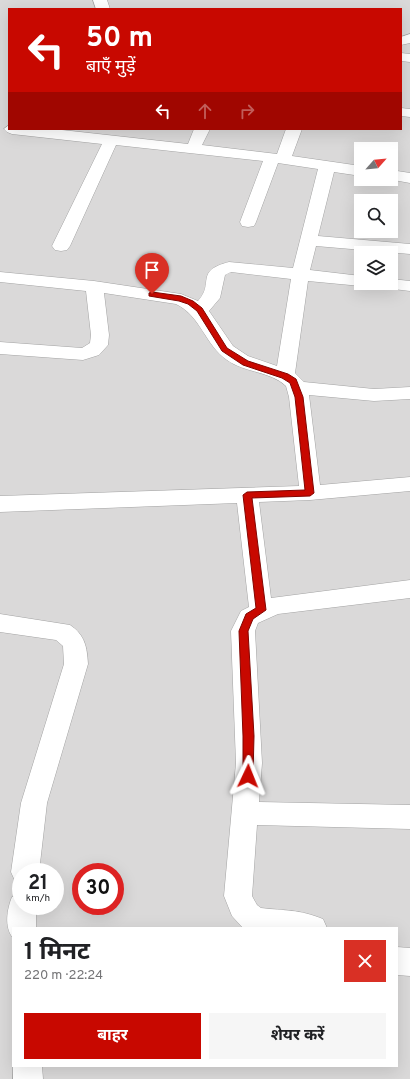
<!DOCTYPE html>
<html lang="hi">
<meta charset="utf-8">
<style>
:root{--surface:#fff;--page:#f6f6f6;--text:#202124;--muted:#757577;--accent:#c80800}
body{margin:0;font-family:Overpass,"Noto Sans Devanagari",sans-serif;background:var(--page);color:var(--text);height:100vh;display:flex;flex-direction:column;font-size:15px;white-space:nowrap}
*{box-sizing:border-box;margin:0}
p{font-size:13px;color:var(--muted)}
.icon{flex:none;width:22px;height:22px;fill:none;stroke:currentColor;stroke-width:2;stroke-linecap:round;stroke-linejoin:round}
.map{position:relative;flex:1;overflow:hidden}
.panel{position:absolute;left:12px;top:927px;width:386px;height:140px;display:flex;flex-direction:column;background:var(--surface);border-radius:0px;box-shadow:0 4px 16px #0002}
.panel>*{flex:none}
.guide{position:absolute;left:8px;top:8px;width:394px;height:122px;border-radius:0px;box-shadow:0 4px 16px #0002;background:#c80800;color:#fff;overflow:hidden}
.needle{width:26px;rotate:63deg}
.fabs{position:absolute;left:354px;top:142px;display:grid;gap:8px}
.fabs a{display:grid;place-items:center;width:44px;height:44px;border-radius:0px;background:var(--surface);box-shadow:0 4px 16px #0002;font-size:20px}
.speed{position:absolute;left:12px;top:863px;display:flex;gap:8px;font-size:20px;font-weight:700;text-align:center}
.speed>*{display:grid;place-content:center;width:52px;height:52px;border-radius:50%;background:var(--surface);box-shadow:0 4px 16px #0002;line-height:1}
.speed small{font-size:10px;font-weight:400}
.speed .limit{border:6px solid #d22;background:#fff;color:#111}
.pin{position:absolute;display:grid;place-items:center;width:34px;height:34px;color:#fff;margin:-41px -17px;border-radius:50% 50% 50% 0;rotate:-45deg;box-shadow:0 0 4px #0007}
.pin .icon{rotate:45deg}
.me{position:absolute;width:44px;margin:-22px;rotate:2deg;stroke-linejoin:round;filter:drop-shadow(0 0 3px #0008)}
.turn{display:flex;align-items:center;gap:14px;height:84px;padding:0 12px;font-size:18px}
.turn .icon{width:52px;height:52px;stroke-width:2.5}
.turn b{display:block;font-size:28px;line-height:34px}
.lanes{display:flex;align-items:center;height:38px;padding:0 12px;background:#0003;justify-content:center;gap:20px;direction:ltr}
.lanes .off{opacity:.35}
.round{display:grid;place-items:center;flex:none;width:42px;height:42px;border-radius:0px;background:var(--page)}
.headline{display:flex;align-items:center;justify-content:space-between;height:68px;padding:0 12px}
h1{font-size:24px;font-weight:700;line-height:30px}
.button{display:flex;gap:8px;margin-top:auto;padding:8px 12px}
.button a{flex:1;height:46px;border-radius:0px;background:var(--accent);color:#fff;font-size:16px;font-weight:700;line-height:46px;text-align:center}
.button a+a{background:var(--page);color:var(--text)}
.map>svg:first-child{display:block}
.residential{fill:#dad9d9;fill-rule:evenodd}
.lines{fill:none;stroke-linecap:round;stroke-linejoin:round}
.minor-casing{stroke:#a3a3a3;stroke-width:1}
.minor{fill:#fff;fill-rule:evenodd}
.route{fill:#c80800;stroke:#820500}
</style>
<div class="map">
<svg width="410" height="1079" viewBox="0 0 410 1079">
<rect width="100%" height="100%" fill="#eeeae1"/>
<path class="residential" d="M0,0H410V1079H0ZM9,9H401V129H9ZM361,149H391V179H361ZM361,201H391V231H361ZM361,253H391V283H361ZM21,872H55V906H21ZM81,872H115V906H81ZM13,928H397V1066H13Z"/>
<g class="lines">
<g class="minor-casing">
<g id="minor">
<path d="M93,0H107L110,9H96Z"/>
<path d="M410,34V43L401,45V37Z"/>
<path d="M401,53L410,54V62L401,61Z"/>
<path d="M401,108L410,109V117L401,116Z"/>
<path d="M9,125V129H53L188,144L194,129H210L202,145L277,154L286,129H302L292,156L361,166V176L334,172L318,236L410,244V254L316,246L310,270L361,276V283H368L361,286L308,281L295,373L304,382L374,389L410,387V399L374,401L309,395L320,485L410,477V491L310,500L259,502L271,598L410,580V598L278,614L258,623L255,631L262,763L259,802L410,805V829L257,825L252,896L257,905L261,908C286,911 298,909 323,919L327,928H243L232,916L224,896L236,763L231,631L241,611L249,607L237,503L0,512V496L299,486L289,397L286,386C270,371 245,373 227,360C205,345 201,316 176,304L104,293L109,335L108,345L99,355L83,360L0,354V342L82,348L90,343L91,335L86,291L0,282V272L94,281L181,294L198,301C215,283 194,271 229,262L293,268L318,169L278,163L256,222L254,226L248,227L242,226L240,222L263,161L116,145L70,246L67,250L61,251L55,250L52,246L102,144L12,134L7,132L4,129ZM231,272L291,279L277,366L248,356L233,346L209,311L220,298L225,275Z"/>
<path d="M391,170L410,173V183L388,179H391Z"/>
<path d="M391,279L410,281V291L377,287L374,283H391Z"/>
<path d="M0,614L70,625C85,635 87,647 88,664L47,803L39,872H21V883L15,881L11,872L21,803L64,664L63,646L56,640L0,632Z"/>
<path d="M21,893V906H36V928H13V938C4,927 7,909 12,897Z"/>
<path d="M397,947L410,948V976L397,975Z"/>
<path d="M13,1063V1066H42L43,1079H13Z"/>
</g>
</g>
<use href="#minor" class="minor"/>
</g>
<path class="route" d="M152,292L181,296L193,301L202,308L227,348L248,361L288,374L296,379L303,397L314,493L310,496L252,498L266,610L253,619L248,631L254,736L253,776L252,779H244L243,776V736L239,631L246,614L256,608L243,495L247,492L305,490L295,397L290,383L282,378L243,365L222,351L197,311L188,304L179,301L149,296V293Z"/>
</svg>
<div class="fabs">
<a><svg class="needle" viewBox="-14 -14 28 28"><path d="M0-13l5 13h-10z" fill="#e53935"/><path d="M0 13l5-13h-10z" fill="#757577"/></svg></a>
<a><svg class="icon" aria-label="search" viewBox="0 0 24 24"><circle cx="10" cy="10" r="6"/><path d="M15 15l6 6"/></svg></a>
<a><svg class="icon" aria-label="layers" viewBox="0 0 24 24"><path d="M12 4l9 5-9 5-9-5zM3 14l9 5 9-5"/></svg></a>
</div>
<div class="speed"><div>21<small>km/h</small></div><div class="limit">30</div></div>
<div class="pin" style="left:152px;top:294px;background:#d93025"><svg class="icon" aria-label="arrive" viewBox="0 0 24 24"><path d="M6 21V4h12l-3 4 3 4H6"/></svg></div>
<svg class="me" style="left:248px;top:776px" viewBox="-20 -20 40 40"><path d="M0-17L14 15 0 8-14 15z" fill="#c80800" stroke="#fff" stroke-width="4"/></svg>
<div class="guide">
<div class="turn"><svg class="icon" aria-label="left" viewBox="0 0 24 24"><path d="M17 20v-9H6M10 6l-5 5 5 5"/></svg><div><b>50 m</b>बाएँ मुड़ें</div></div>
<div class="lanes"><svg class="icon" aria-label="left" viewBox="0 0 24 24"><path d="M17 20v-9H6M10 6l-5 5 5 5"/></svg><svg class="icon off" aria-label="ahead" viewBox="0 0 24 24"><path d="M12 20V5M6 11l6-6 6 6"/></svg><svg class="icon off" aria-label="right" viewBox="0 0 24 24"><path d="M7 20v-9h11M14 6l5 5-5 5"/></svg></div>
</div>
<section class="panel">
<div class="headline"><div><h1>1 मिनट</h1><p>220 m · 22:24</p></div><a class="round" style="background:#d93025;color:#fff"><svg class="icon" aria-label="close" viewBox="0 0 24 24"><path d="M6 6l12 12M18 6L6 18"/></svg></a></div>
<div class="button"><a>बाहर</a><a>शेयर करें</a></div>
</section>
</div>
